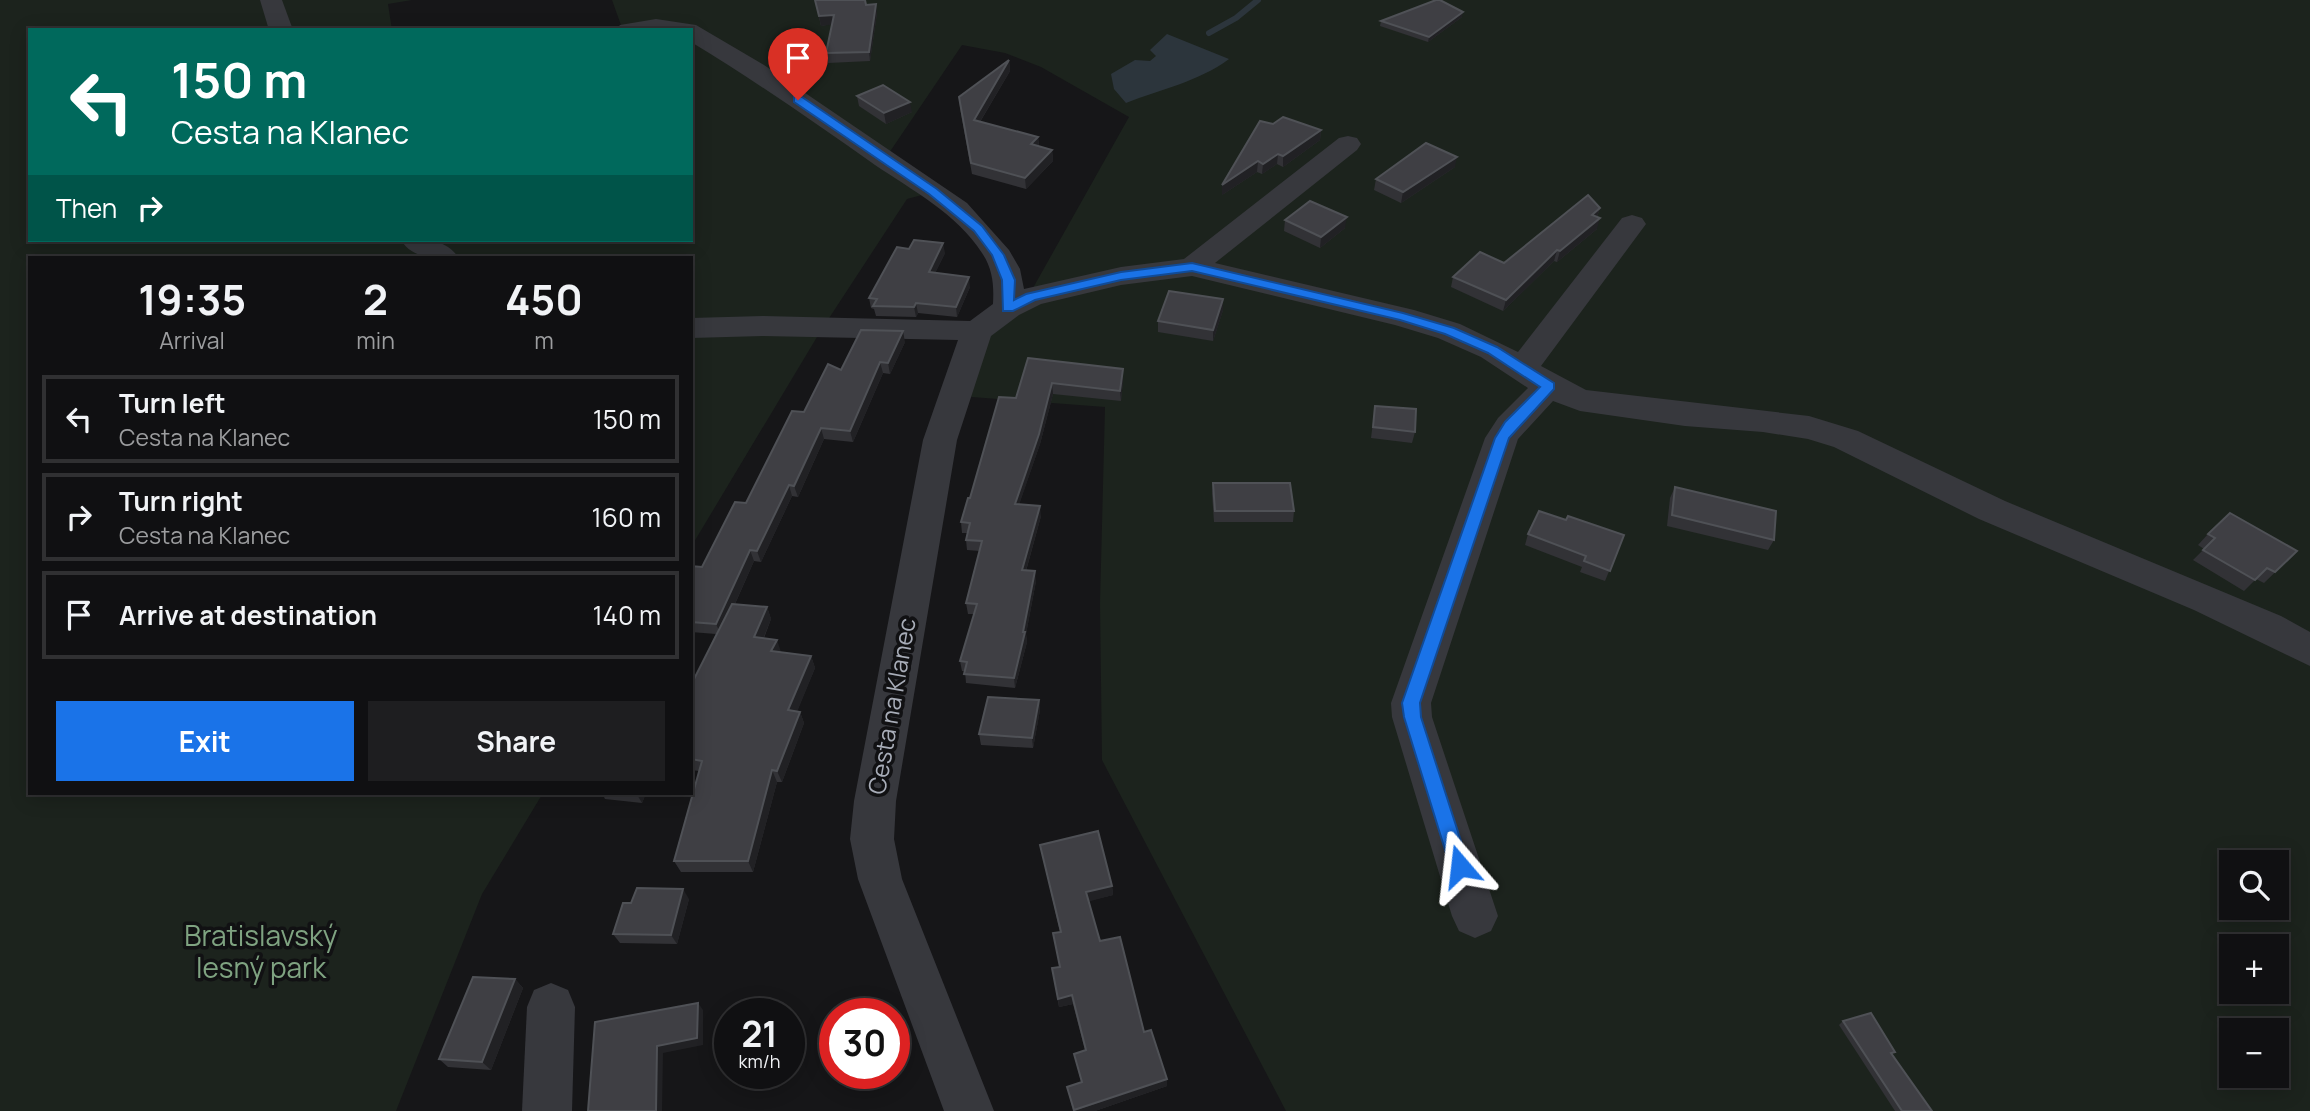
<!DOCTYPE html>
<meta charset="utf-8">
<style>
:root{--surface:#101012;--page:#1e1e20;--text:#f1f3f6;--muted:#9c9d9f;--line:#303032;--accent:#1a73e8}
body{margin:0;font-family:Manrope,sans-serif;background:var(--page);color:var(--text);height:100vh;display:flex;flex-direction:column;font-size:26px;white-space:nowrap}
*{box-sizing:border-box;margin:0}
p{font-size:23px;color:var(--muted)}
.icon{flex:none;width:38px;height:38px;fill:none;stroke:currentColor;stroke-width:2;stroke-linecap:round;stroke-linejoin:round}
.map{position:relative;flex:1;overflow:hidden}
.side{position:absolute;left:28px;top:256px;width:665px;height:539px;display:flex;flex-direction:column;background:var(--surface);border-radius:0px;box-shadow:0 4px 18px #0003,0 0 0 2px var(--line)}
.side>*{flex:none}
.banner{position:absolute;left:28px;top:28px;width:665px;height:214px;border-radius:0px;box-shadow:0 4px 18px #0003,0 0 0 2px var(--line);background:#00695c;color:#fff;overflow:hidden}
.fabs{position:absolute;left:2219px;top:850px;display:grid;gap:14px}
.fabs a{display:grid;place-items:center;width:70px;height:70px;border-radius:0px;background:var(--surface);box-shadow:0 4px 18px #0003,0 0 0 2px var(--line);font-size:35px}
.speed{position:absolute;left:714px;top:998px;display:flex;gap:14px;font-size:35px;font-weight:700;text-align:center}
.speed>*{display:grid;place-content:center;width:91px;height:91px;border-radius:50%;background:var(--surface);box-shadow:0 4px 18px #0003,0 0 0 2px var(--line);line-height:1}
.speed small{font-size:18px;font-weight:400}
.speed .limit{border:10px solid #d22;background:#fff;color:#111}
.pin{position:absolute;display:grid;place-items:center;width:60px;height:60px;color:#fff;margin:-72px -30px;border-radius:50% 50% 50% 0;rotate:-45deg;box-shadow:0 0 7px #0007}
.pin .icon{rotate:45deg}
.me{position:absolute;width:77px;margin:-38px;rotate:343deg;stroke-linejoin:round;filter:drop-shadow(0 0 5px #0008)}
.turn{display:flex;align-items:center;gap:24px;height:147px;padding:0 28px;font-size:32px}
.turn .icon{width:91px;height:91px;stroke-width:2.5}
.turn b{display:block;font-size:49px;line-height:60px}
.then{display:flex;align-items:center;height:66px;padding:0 28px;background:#0003;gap:14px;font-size:26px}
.eta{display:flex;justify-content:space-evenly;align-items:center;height:119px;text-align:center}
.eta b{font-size:42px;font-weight:700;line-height:49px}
.action{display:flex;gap:14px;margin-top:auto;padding:14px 28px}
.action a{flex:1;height:80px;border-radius:0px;background:var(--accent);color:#fff;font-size:28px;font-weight:700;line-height:80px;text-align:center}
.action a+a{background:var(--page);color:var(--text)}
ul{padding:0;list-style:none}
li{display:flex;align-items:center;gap:21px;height:88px;margin:0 14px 10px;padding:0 14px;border:4px solid var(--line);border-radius:0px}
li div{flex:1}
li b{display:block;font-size:26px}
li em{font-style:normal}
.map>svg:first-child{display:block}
.green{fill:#1c231d;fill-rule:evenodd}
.water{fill:#2c353c}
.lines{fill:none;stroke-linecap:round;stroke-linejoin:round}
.stream{stroke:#2c353c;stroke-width:6}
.minor{fill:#37383d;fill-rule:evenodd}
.wall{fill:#323236}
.shaded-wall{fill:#212124}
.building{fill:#3f3f44;stroke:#4f5156;stroke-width:2}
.route{fill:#1a73e8;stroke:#114b97;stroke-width:2}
.labels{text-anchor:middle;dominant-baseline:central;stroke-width:7;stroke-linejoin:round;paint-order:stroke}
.street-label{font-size:24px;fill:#a8adb8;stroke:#111113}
.near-park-label{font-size:28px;fill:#7fa381;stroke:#111113}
</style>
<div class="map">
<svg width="2310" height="1111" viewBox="0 0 2310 1111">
<rect width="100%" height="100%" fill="#161618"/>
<path class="green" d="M0,0H412L388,4L392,30H30V240H691V30L622,28L612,0H2310V1111H1286L1102,760L1100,603L1105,407L972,397L955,389L977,331L1033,288L1129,117L1041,67L1005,53L962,45L885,159L933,192L907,199L820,332L691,547V257H30V793H543L482,894L396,1111H0ZM2231,863H2277V908H2231ZM2231,947H2277V992H2231ZM2231,1031H2277V1076H2231Z"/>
<path class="water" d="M1167,34L1229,59C1198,82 1161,89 1126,103L1114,89L1111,74L1135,60L1150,61L1156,56L1150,50Z"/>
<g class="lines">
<path class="stream" d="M1209,33L1236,18L1258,0"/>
<g class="minor">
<path d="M260,0H282L293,30H269Z"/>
<path d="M656,19L696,25L764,65L967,203L1009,250L1020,269L1024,289L1121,267L1184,259L1339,138L1348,136L1357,138L1361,144L1357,150L1215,263L1414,310L1460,324L1518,352L1622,218L1632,215L1642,218L1646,224L1541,366L1586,390L1809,416L1858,431L2005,501L2281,616L2310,632V666L2194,610L1979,519L1834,447L1808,439L1763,432L1685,426L1580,411L1553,401L1518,439L1431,703L1432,717L1498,916L1491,931L1475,938L1459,931L1452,916L1392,717L1391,703L1485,438L1498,418L1528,388L1481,357L1438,338L1395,325L1192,276L1121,285L1041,304L1019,315L991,336L957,440L896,801L894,839L902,879L994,1111H944L858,879L850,839L854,801L923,440L958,340L763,336L691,338V318L763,316L970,321L993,304C994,286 993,269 982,253C957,214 912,190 875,165C814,122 754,80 691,42V30H616L620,25Z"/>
<path d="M401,240C422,240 444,237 458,257C437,258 413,260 401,240Z"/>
<path d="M551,983L568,990L575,1007L572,1111H522L527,1007L534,990Z"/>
</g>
</g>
<g class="wall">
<path d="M815,0L866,5L877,13L870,61L828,63L826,53L832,24L821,26Z"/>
<path d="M1462,17L1428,42L1380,26L1381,21Z"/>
<path d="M1009,60L1010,71L980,122L1038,137L1039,146L1052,150L1053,161L1026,189L972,174L960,108L959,97Z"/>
<path d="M857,96L912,112L886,124L859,106Z"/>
<path d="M1273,124L1321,130L1320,140L1283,167L1277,164L1262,174L1257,172L1222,195Z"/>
<path d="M1455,167L1401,203L1374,190L1376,179Z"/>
<path d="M1600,208L1597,217V229L1557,262L1554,261L1503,311L1451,287L1453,277L1504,263Z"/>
<path d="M1285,220L1345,228L1320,248L1284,231Z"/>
<path d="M945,253L935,273L970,287L957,317L918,313L916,317L876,316L874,309L871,308L869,298Z"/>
<path d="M1223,310L1213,341L1158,332V321Z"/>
<path d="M905,342L890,374L883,373L853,442L824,439L798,497L792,496L761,562L754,561L735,604L767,607L771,619L764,638L781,652L811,656L815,668L797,711L800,712L804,723L782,782H777L753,872H681L674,861L699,771L691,770V685L716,634L691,632V566L702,567L746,503L804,412L841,370Z"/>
<path d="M1028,358L1123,369V380L1121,401L1053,394L1040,444L1019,504L1041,516L1026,571L1036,581L1026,634L1027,642L1015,688L966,683L965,671H962L960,661L974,614H968L966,603L980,551L967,550L966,540L967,533H962L961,522L970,498L1016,398Z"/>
<path d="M1375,406L1415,432L1412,443L1371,438Z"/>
<path d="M1213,483L1294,511L1293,522H1214L1212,494Z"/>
<path d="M1675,487L1774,540L1768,550L1667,526L1670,498Z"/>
<path d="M1566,520L1624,535L1605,581L1580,572L1582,567L1525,545L1528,534Z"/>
<path d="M2208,534L2297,551L2264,583L2256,579L2244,591L2193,560L2204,549L2198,545Z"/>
<path d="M1039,700L1040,710L1033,748L981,745L979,734Z"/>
<path d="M602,793H646L642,803L605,799Z"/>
<path d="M1040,845L1112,886L1113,895L1088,901L1100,941L1144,1032L1167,1086L1095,1111H1073L1067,1087L1081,1082L1074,1054L1085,1050L1073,1004L1059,1007L1052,968L1059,967L1060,932Z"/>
<path d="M689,899L677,944L620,943L613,934Z"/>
<path d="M515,979L523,988L491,1070L448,1067L439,1059Z"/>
<path d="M1843,1021L1892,1055L1932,1111H1895L1839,1025Z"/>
</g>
<g class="shaded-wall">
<path d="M876,4L877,13L870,61L869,52Z"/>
<path d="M1463,12L1462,17L1428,42L1429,37Z"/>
<path d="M834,15L836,24L821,26L819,16Z"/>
<path d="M1009,60L1010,71L975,130L974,120Z"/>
<path d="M910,102L912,112L886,124L884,113Z"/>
<path d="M1321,130L1320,140L1283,167V156Z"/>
<path d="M1038,137L1039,148L1031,144Z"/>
<path d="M1052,150L1053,161L1026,189L1025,178Z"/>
<path d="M1278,154L1277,164L1262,174L1263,164Z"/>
<path d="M1457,157L1455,167L1401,203L1403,192Z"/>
<path d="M1258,161L1257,172L1222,195V185Z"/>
<path d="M1600,208L1596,219L1592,215Z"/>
<path d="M1347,217L1345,228L1320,248L1321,237Z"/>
<path d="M1600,218L1597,229L1557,262L1560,251Z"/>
<path d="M943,243L945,253L930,283L929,272Z"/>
<path d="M1557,250L1554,261L1503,311L1506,300Z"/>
<path d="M969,277L970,287L957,317L956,307Z"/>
<path d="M1223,299V310L1213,341V330Z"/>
<path d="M916,303L918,313L916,317L914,307Z"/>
<path d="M903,331L905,342L890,374L888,363Z"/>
<path d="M880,362L883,373L853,442L850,431Z"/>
<path d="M1123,369V380L1121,401L1120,391Z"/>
<path d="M1052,383L1053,394L1040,444L1016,514L1015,504Z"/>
<path d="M821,428L824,439L798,497L794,486Z"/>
<path d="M789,485L792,496L761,562L757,551Z"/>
<path d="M1040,506L1041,516L1023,581L1022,570Z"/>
<path d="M750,550L754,561L721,635L716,624Z"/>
<path d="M1035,571L1036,581L1026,634L1027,642L1015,688L1014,678Z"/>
<path d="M767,607L771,619L759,649L754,637Z"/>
<path d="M777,640L781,652L771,651Z"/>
<path d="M811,656L815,668L793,722L788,710Z"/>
<path d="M1039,700L1040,710L1033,748L1032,738Z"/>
<path d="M800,712L804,723L782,782L777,771Z"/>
<path d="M772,770L777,782L753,872L748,861Z"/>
<path d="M636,793H646L642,803Z"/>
<path d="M1112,886L1113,895L1087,902L1086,892Z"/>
<path d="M683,889L689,899L677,944L671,935Z"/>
<path d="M515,979L523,988L491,1070L482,1062Z"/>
<path d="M1072,995L1073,1004L1059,1007L1058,999Z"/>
<path d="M698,1003L703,1010V1045L663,1053L662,1111H656L657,1046Z"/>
<path d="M1167,1079V1086L1095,1111H1074Z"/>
</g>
<g class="building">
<path d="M815,0H865L866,5L876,4L869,52L826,53L834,15L819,16Z"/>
<path d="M1436,0H1440L1463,12L1429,37L1381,21Z"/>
<path d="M1009,60L974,120L1038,137L1031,144L1052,150L1025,178L971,163L959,97Z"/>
<path d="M883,85L910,102L884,113L857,96Z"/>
<path d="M1283,117L1321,130L1283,156L1278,154L1263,164L1258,161L1222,185L1260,121L1273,124Z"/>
<path d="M1426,143L1457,157L1403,192L1376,179Z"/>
<path d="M1588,195L1600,208L1592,215L1600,218L1560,251L1557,250L1506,300L1453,277L1480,252L1504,263Z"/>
<path d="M1310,201L1347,217L1321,237L1285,220Z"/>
<path d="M914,240L943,243L929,272L969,277L956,307L916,303L914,307L873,306L877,299L869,298L897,247L909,249Z"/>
<path d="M1169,291L1223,299L1213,330L1158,321Z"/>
<path d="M861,330L903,331L888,363L880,362L850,431L821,428L794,486L789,485L757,551L750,550L716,624L691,622V566L702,567L735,502L746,503L792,411L804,412L828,364L841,370Z"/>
<path d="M1028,358L1123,369L1120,391L1052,383L1039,434L1015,504L1040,506L1022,570L1035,571L1023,632H1025L1014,678L964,674L967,662L960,661L977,604L966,603L982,541L966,540L970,523L961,522L968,498H970L999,397L1016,398Z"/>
<path d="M1375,406L1416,409L1415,432L1373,427Z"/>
<path d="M1213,483H1290L1294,511H1215Z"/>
<path d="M1675,487L1776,511L1774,540L1672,515Z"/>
<path d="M1539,511L1566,520L1568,516L1624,535L1610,571L1584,561L1586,556L1528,534Z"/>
<path d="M2230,513L2297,551L2275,572L2267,568L2255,580L2203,550L2215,538L2208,534Z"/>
<path d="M732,604L767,607L754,637L777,640L771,651L811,656L788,710L800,712L777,771L772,770L748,861H674L702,761L691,759V685Z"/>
<path d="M988,697L1039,700L1032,738L979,734Z"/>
<path d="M1098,831L1112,886L1086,892L1100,941L1120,937L1144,1032L1151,1030L1167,1079L1074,1110L1067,1087L1082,1082L1074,1054L1086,1050L1072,995L1058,999L1052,968L1060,967L1053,933L1061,932L1040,845Z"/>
<path d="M637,888L683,889L671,935L613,934L623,903H631Z"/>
<path d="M473,977L515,979L482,1062L439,1059Z"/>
<path d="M698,1003L697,1038L657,1046L656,1111H588L595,1022Z"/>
<path d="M1871,1013L1895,1052L1891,1053L1932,1111H1902L1843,1021Z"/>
</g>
<path class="route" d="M794,97H802L937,189L982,226L1004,255L1015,280L1014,300L1026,294L1121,272L1192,263L1403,313L1454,328L1497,347L1554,383V389L1509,438L1420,703L1421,717L1469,866L1466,873L1460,875L1453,873L1450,866L1404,717L1402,703L1495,438L1505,422L1540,387L1488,353L1445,334L1400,320L1192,271L1121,280L1035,300L1013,311H1003L1002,280L992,255L974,231L929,194L794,102Z"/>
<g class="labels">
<g class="street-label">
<text transform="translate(891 706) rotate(-80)">Cesta na Klanec</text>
</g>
<g class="near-park-label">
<text x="261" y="935">Bratislavský<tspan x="261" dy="32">lesný park</tspan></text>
</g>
</g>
</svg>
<div class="fabs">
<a><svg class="icon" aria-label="search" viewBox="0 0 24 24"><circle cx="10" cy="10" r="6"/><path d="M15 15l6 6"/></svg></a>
<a>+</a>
<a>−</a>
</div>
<div class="speed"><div>21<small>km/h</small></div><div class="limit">30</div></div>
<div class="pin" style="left:798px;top:100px;background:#d93025"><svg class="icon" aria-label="arrive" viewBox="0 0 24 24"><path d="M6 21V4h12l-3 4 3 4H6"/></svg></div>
<svg class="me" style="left:1460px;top:866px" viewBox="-20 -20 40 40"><path d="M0-17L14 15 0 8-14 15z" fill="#1a73e8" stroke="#fff" stroke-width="4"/></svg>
<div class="banner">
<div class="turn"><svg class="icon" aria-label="left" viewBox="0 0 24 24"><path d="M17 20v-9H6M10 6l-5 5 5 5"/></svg><div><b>150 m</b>Cesta na Klanec</div></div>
<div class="then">Then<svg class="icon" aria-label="right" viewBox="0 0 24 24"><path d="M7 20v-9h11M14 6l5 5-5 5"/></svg></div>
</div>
<section class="side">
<div class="eta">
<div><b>19:35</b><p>Arrival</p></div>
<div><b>2</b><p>min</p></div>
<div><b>450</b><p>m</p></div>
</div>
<ul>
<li><svg class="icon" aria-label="left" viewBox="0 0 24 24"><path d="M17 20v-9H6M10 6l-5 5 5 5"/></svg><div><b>Turn left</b><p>Cesta na Klanec</p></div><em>150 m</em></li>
<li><svg class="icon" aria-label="right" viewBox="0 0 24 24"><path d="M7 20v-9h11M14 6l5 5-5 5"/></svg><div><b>Turn right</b><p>Cesta na Klanec</p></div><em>160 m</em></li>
<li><svg class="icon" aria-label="arrive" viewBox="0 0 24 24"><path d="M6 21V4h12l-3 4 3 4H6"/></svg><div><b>Arrive at destination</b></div><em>140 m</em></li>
</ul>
<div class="action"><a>Exit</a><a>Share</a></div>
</section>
</div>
